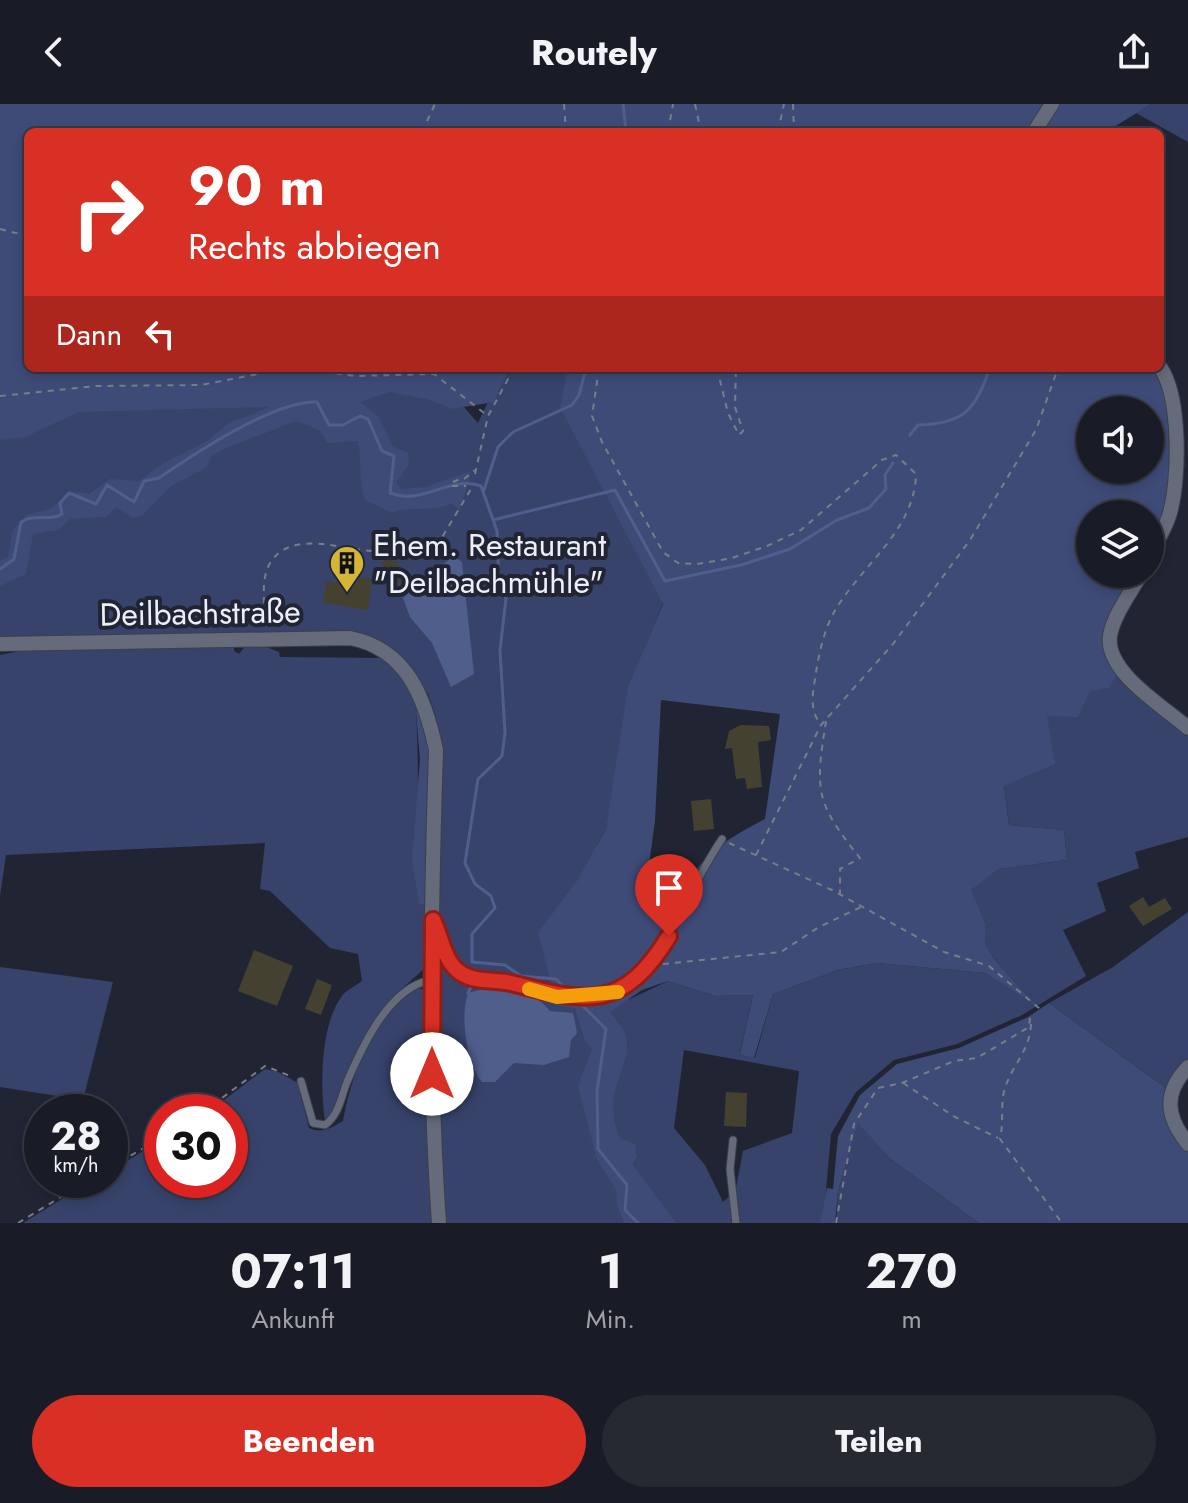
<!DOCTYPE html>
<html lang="de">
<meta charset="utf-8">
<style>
:root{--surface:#191c26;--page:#262932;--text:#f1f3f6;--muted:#9fa1a7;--line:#373a43;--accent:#d93025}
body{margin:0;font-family:Jost,sans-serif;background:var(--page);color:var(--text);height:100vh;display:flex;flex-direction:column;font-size:30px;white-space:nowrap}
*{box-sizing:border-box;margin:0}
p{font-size:26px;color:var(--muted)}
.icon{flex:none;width:44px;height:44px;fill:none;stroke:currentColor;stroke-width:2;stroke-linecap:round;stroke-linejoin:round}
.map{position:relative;height:1119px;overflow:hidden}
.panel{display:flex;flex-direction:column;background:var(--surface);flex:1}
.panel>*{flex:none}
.guide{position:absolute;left:24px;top:24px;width:1140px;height:244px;border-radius:12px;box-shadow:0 4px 12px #0003,0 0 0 2px var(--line);background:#d93025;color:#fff;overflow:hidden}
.buttons{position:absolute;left:1076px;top:292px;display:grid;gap:16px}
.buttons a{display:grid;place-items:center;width:88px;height:88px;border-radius:50%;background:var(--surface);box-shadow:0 4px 12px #0003,0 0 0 2px var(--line);font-size:40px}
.speed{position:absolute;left:24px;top:990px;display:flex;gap:16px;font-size:40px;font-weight:700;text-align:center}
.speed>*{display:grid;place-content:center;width:104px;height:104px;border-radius:50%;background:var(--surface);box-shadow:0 4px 12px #0003,0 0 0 2px var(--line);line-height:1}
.speed small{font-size:20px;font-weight:400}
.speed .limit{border:12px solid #d22;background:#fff;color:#111}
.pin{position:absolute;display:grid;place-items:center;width:68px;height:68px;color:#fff;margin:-82px -34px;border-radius:50% 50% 50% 0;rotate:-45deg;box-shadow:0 0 8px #0007}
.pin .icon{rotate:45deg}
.me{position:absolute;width:88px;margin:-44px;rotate:0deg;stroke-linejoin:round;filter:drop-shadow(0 0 6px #0008)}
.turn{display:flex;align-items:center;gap:28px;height:168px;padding:0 32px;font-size:36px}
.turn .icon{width:104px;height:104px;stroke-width:2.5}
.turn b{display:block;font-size:56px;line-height:68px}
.then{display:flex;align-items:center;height:76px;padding:0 32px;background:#0003;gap:16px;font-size:30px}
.eta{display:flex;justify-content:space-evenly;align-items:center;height:136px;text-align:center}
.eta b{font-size:48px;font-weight:700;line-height:56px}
.action{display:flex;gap:16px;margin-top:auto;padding:16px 32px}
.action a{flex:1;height:92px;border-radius:48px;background:var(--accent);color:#fff;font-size:32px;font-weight:700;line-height:92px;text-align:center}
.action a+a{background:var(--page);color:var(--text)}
header{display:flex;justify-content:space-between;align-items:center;height:104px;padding:0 32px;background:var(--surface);font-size:36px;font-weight:700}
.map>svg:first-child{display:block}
.green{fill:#37436b}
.forest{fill:#3e4b77;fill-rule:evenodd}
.water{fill:#505e8c}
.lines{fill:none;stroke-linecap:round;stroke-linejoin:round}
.stream{stroke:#505e8c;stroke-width:3}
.building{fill:#454131}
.service-casing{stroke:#3c404b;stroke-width:9}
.minor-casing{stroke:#3c404b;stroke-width:16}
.path{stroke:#797d89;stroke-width:2;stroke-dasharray:6 6;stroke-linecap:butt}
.service{stroke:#656b7b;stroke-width:7}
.minor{stroke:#656b7b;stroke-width:14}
.route-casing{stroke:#8d1f18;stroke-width:20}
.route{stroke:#d93025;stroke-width:14}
.slow{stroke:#f59e0b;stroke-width:14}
.labels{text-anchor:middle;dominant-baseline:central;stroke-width:8;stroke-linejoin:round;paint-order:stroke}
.poi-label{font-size:32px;fill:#eceff9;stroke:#212533;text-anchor:start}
.street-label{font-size:32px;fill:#eceff9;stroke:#212533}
</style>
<header><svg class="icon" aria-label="back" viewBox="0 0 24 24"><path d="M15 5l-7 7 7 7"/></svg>Routely<svg class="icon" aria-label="share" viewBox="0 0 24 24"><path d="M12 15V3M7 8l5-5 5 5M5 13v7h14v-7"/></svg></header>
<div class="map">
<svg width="1188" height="1119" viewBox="0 0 1188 1119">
<rect width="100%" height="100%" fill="#212533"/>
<g class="green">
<path d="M1151,0H1188V38L1136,9Z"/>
<path d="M504,264H586L663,499L639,558L606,725L597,741L628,896L668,877L715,892L753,891L740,949L755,954L773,890L838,866L877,859L985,869L1032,897L994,855L985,839V818L970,786L999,765L1067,756L1064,726L1009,721L1004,681L1047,611L1118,569L1188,628V733L1135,748L1139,764L1097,779L1106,807L1063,826L1086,872L1022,911L957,940L894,956L856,988L831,1030L824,1109L820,1119H738L735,1089L743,1047L792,1029L799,967L684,946L674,1024L705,1061L723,1098L730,1092L734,1119H445L437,1015V851L441,853L438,839L436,613L428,590L406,557L371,535H0V329L82,299L395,281L455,293L478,319Z"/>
<path d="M234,540V547L239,550L246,541L264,542L279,548L280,553L388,554L421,605L416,609C420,672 416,735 419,800L429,799L426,863L395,891L382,908L332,1010L325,1017C320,983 320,921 342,892C346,886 356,882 362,877L358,850L330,844L270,787L260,785L265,739L6,751L0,792V551L44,542Z"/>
<path d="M1188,808V958L1167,985L1049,899L1113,863Z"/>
<path d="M0,863L113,878L83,996L0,983Z"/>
<path d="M416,884L427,886L435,1119H23L93,1076H110V1067L162,1036V1076H230V1008H208L265,965L278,968L298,979L309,1024C322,1030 331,1024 343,1017C352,967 373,915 416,884Z"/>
<path d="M858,1018L889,1054L979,1119H836L838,1087Z"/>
</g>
<g class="forest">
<path d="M0,0H1151L1106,28H28V264H510L494,298L452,305L431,296L389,288L360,298L379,313L393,342L408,349L409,361L396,378L401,385L425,383L471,367L460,407L452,399C434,409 411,401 392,409L365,396C358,377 362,357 358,337L328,339L319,326L296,317L224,345L212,352L207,363L171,382L142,412L132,414L116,403L106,413L70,415L58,426L33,430L26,470L0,482V457L8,453L13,426L27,411L50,405L73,387L89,390L110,375L139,377L162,360L207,337L229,319L270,303L79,308L25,333L0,336Z"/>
<path d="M568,264H1158L1172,299V371L1167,411L1150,445V410H1090V470H1138C1122,501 1091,538 1118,569L1109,584L1090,587L1078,613L1047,612L1055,660L1004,682L1009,721L1064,726L1067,756L999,765L971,786L985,818V839L994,855L1035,900L985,869L877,859L838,866L773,890L754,954L740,950L753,891L715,892L668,877L642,886L610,908C614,914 622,922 625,929C636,959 599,985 620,1035L635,1040L637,1053L632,1060L676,1119H624L617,1101L616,1085L597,1056L578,982L592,945L585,937L575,904L557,901L538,829L577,777L606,725L628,583L663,500L560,303ZM1090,306H1150V366H1090ZM661,596L780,610L765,715C723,737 698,752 678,798L645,790L655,717Z"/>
<path d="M421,605L431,646L429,799L419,801L412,755L420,655L416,608Z"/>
<path d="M1049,899L1167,985L1188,1046V1119H979L889,1054L858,1019L838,1087L835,1119H820L827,1084L833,1085L838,1032L860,991L897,960L959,944L1028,913Z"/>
</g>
<g class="water">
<path d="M453,452L462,458L474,570L451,583L432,539L410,513L403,494Z"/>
<path d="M491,883C512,883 537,890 550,907L573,909L577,929L571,936L569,953L544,961L514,959L495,978H482C466,958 460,912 468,889Z"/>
</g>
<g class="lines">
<g class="stream">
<path d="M623,0L626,28"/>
<path d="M910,331L918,321C964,320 975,306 990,264"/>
<path d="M484,386L498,343L513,328L572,301L579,291L586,264"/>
<path d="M493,416L615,386L665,477L741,461L790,445L837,416L869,404L886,385L885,371L893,359"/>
<path d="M0,465L14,455L21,418C35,409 50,418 62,410L60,399L69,389L96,400L107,381L134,398L144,377L159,374C194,350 275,296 317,298L329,321H343L360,312L368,315L382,347L394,352L390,389C424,402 448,371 481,382L497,427L499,480L506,494L500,546L505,629L502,652L478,675L465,759L475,780L491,792L495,804L472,830V858L505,861L521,872L556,875L606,925L597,987L598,1045L627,1081L625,1106L638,1119"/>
<path d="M468,889L473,879"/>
</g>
</g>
<g class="building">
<path d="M390,451L411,473L402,482L381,459Z"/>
<path d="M359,473L372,475L368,506L323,499L326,477L357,481Z"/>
<path d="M741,621L769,622L771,636L758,638L762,683L747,685L745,674L736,675L732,644L725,645L729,627Z"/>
<path d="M711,695L714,725L694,727L691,697Z"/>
<path d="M1143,793L1149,803L1165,794L1172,805L1143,822L1129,802Z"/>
<path d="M254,846L293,862L277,902L238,887Z"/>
<path d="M317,875L332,881L321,911L305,905Z"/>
<path d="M726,988L747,989L746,1023L724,1022Z"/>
</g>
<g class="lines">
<g class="service-casing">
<g id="service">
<path d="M436,822C441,833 444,845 449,856C461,881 497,875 520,882C660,926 660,826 722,735"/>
<path d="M301,977L313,1019L325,1021C339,1011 341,993 347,978C362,943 389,883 431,876"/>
<path d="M733,1036L730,1065L736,1119"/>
</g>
</g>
<g class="minor-casing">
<g id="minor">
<path d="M1034,28L1052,0"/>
<path d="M1150,451C1156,439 1165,425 1169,412C1180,378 1181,292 1160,263"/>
<path d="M1141,470C1131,488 1113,512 1110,532C1105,568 1163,602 1188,624"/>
<path d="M0,540L350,534C407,545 425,594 436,646C431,804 428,962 439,1119"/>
<path d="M1188,963C1163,989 1166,1013 1188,1040"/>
</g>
</g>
<g class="path">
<path d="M564,0L566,28"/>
<path d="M695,0L701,28"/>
<path d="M793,0L794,28"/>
<path d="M422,28L435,0"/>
<path d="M668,28L673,0"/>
<path d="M778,28L784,0"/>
<path d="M0,125L28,132"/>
<path d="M300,264L355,272L434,270L488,312"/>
<path d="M599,264L592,312L602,338L663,448L678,459L697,460L732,454L767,442L801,426L882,356L896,351L916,370C915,427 859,463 833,510C823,529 818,554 815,575C812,592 810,607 821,621"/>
<path d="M717,264L728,309L739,331L743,327L735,303L736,264"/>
<path d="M0,292L96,282L201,281L289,264"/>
<path d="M475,370L488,312L514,264"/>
<path d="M464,375L475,366"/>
<path d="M453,378L462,374"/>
<path d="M452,382H466"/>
<path d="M266,523C265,503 259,473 272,456C295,426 342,446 373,447C393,448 415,446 435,445L471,385"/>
<path d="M826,617C815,687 815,698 860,754L840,765V790"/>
<path d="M729,739L832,786L944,848L989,862L1040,905"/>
<path d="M756,751L821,621L893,540L970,436L1036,326L1058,264"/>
<path d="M663,860L781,848L819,823L863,802"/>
<path d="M1031,920C1030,946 1013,960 1005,984C1000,998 1004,1019 1000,1035L1062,1119"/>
<path d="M903,979L955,1013L998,1034"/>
<path d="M203,1008L265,962L293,973"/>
<path d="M110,1064L162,1033"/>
<path d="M18,1119L89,1076"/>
<path d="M836,1119L854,1020L878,984L902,979L954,957L977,954L1029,923L1030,914"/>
</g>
<use href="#service" class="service"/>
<use href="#minor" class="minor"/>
</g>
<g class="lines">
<g class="route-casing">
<path id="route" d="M432,970L433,816C441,832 444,855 457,866C471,879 493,875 511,879C588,899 623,907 669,832"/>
</g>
<use href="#route" class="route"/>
<path class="slow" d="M529,885L557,893L618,888"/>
</g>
<defs>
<g id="building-pin" transform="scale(1.8)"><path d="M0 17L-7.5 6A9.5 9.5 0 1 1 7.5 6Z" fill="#d3b635" stroke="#212533"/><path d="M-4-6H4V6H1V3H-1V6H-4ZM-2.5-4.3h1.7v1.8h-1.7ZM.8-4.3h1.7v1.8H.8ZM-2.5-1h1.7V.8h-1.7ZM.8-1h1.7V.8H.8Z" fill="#111"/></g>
</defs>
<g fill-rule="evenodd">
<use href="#building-pin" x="347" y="459"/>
</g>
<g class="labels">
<g class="poi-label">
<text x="373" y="441">Ehem. Restaurant<tspan x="373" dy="37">"Deilbachmühle"</tspan></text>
</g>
<g class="street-label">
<text transform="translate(200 509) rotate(-1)">Deilbachstraße</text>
</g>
</g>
</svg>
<div class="buttons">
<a><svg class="icon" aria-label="sound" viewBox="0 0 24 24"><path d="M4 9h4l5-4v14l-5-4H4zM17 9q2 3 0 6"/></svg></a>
<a><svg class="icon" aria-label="layers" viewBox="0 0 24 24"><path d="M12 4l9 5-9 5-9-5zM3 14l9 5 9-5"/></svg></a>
</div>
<div class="speed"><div>28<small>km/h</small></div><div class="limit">30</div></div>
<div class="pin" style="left:669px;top:832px;background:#d93025"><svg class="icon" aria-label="arrive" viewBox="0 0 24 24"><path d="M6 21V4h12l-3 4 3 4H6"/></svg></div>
<svg class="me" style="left:432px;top:970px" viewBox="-20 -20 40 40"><circle r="19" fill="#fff"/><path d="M0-13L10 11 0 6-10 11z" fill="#d93025"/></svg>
<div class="guide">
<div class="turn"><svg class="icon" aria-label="right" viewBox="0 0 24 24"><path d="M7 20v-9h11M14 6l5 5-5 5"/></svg><div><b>90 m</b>Rechts abbiegen</div></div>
<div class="then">Dann<svg class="icon" aria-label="left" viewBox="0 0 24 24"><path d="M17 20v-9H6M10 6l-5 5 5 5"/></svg></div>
</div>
</div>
<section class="panel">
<div class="eta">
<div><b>07:11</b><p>Ankunft</p></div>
<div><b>1</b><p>Min.</p></div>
<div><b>270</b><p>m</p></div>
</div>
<div class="action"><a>Beenden</a><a>Teilen</a></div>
</section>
